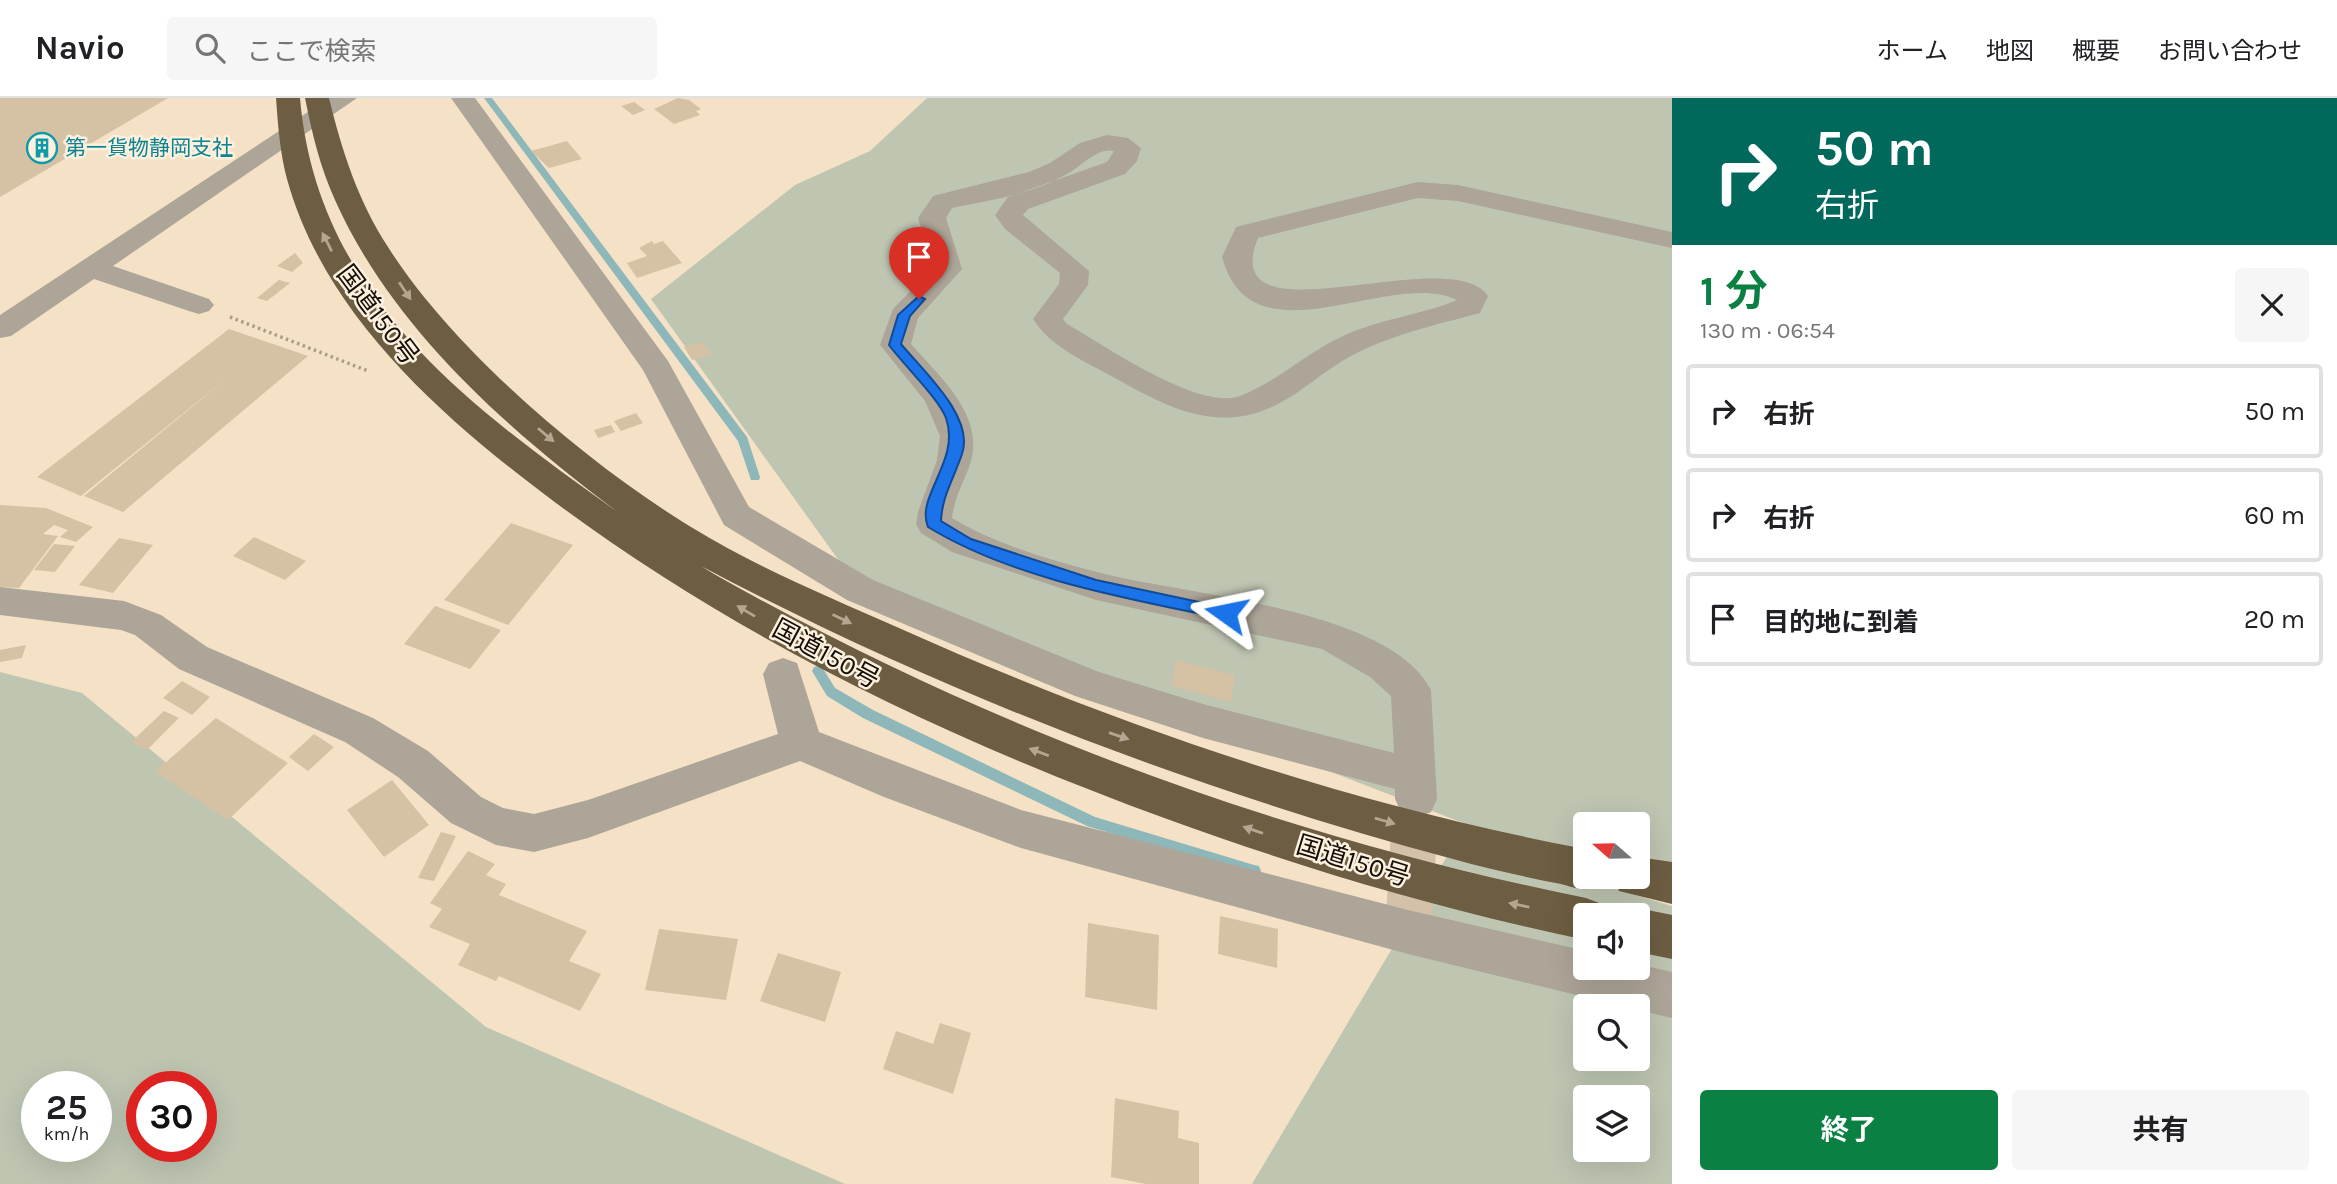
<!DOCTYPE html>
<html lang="ja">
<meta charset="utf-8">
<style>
:root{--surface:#fff;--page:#f6f6f6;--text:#202124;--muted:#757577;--line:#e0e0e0;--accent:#0b8043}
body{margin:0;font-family:Karla,"Noto Sans JP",sans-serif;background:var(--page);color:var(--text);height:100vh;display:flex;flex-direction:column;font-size:26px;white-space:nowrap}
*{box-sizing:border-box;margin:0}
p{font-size:23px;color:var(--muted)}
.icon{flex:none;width:38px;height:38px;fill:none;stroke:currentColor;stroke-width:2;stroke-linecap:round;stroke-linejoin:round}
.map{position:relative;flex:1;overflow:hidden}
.side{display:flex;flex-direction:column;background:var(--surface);width:665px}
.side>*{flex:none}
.hud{background:#00695c;color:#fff;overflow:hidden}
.needle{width:46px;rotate:290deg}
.controls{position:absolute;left:1573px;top:714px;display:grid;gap:14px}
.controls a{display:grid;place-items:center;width:77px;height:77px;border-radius:7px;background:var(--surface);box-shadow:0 7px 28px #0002;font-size:35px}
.speed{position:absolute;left:21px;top:973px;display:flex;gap:14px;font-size:35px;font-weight:700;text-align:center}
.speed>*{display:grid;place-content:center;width:91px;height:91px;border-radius:50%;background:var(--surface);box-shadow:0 7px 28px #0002;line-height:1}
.speed small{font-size:18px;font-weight:400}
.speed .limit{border:10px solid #d22;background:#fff;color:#111}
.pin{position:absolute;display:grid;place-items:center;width:60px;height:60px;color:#fff;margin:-72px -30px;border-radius:50% 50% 50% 0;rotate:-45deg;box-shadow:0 0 7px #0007}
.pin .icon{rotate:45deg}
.me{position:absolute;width:77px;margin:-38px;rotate:282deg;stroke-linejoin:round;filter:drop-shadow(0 0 5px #0008)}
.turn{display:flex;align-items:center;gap:24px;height:147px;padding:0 28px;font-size:32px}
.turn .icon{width:91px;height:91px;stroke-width:2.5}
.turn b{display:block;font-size:49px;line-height:60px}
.round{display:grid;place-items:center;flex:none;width:74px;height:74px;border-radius:7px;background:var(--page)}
.summary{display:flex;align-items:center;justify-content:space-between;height:119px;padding:0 28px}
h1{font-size:42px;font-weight:700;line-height:52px;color:var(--accent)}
.button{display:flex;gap:14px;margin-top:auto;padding:14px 28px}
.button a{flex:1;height:80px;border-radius:7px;background:var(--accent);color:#fff;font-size:28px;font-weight:700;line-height:80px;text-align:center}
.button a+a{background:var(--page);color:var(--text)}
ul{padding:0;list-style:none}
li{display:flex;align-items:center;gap:21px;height:94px;margin:0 14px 10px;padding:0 14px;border:4px solid var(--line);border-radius:7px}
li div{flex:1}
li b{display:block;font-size:26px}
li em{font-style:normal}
header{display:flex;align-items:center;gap:42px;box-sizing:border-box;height:98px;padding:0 35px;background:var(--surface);border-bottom:2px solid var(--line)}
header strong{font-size:33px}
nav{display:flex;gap:38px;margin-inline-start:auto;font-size:24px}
.search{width:490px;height:63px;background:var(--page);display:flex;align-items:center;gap:18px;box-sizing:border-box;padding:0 24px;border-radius:7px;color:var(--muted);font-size:26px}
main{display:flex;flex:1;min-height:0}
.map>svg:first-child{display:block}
.green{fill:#bec6b2;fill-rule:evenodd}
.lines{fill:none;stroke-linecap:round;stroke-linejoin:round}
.stream{fill:#8db7b8;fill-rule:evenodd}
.building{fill:#d5c1a4}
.minor-tunnel{stroke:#d3c2a9;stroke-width:46;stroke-dasharray:46 23;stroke-linecap:butt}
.path{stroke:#ab9c86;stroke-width:3.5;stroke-dasharray:2.5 3.5;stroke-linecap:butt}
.minor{fill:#ada598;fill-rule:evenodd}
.highway{fill:#6d5d42;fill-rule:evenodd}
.oneway{fill:#b4a690}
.route{fill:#1a73e8;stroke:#114b97;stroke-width:2}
.labels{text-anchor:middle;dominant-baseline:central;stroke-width:5;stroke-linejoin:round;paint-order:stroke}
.far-culture-label{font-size:21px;fill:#0d838f;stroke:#fcf0df;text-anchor:start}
.street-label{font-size:26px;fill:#140e05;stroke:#fcf0df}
</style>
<header>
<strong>Navio</strong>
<div class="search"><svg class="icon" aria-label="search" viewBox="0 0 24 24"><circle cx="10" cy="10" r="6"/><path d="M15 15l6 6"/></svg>ここで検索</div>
<nav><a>ホーム</a><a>地図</a><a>概要</a><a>お問い合わせ</a></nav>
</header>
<main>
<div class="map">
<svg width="1672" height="1086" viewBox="0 0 1672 1086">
<rect width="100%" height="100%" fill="#f5e2c6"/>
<g class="green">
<path d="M927,0H1672V799L1608,779H1638V726H1586L1585,772L860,492L651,201L795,87L870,53Z"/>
<path d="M0,574L82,595L486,929L845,1086H0ZM37,989H96V1048H37ZM142,989H201V1048H142Z"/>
<path d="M1456,743L1672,808V1086H1252ZM1586,817H1638V870H1586ZM1586,908H1638V961H1586ZM1586,999H1638V1052H1586Z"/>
</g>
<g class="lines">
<g class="stream">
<path d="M484,0H492L747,339L760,379L759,382H751L738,343Z"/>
<path d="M818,568L822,569L835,590L873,612L1095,719L1254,767L1259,768L1261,773L1259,778L1254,779L1087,728L863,620L827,598L812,573L814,569Z"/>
</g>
</g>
<g class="building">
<path d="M0,0H168L0,99Z"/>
<path d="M678,0L689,2L701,11L696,13L700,17L674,26L654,11Z"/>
<path d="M634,4L645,12L633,17L621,8Z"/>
<path d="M567,43L582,61L549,70L531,53Z"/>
<path d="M652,143L654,146L663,143L682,165L637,180L627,165L647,158L639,150Z"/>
<path d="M295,155L303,165L292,174L277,168Z"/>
<path d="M279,182L290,185L267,203L257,200Z"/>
<path d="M229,231L308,258L123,414L84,398L227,280L81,398L37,379Z"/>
<path d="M703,244L712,257L692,262L684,249Z"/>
<path d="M636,315L643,325L621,333L614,323Z"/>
<path d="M611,327L615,334L598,340L594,332Z"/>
<path d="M0,407L46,410L93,429L76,444L60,439L68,432L54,427L43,436L58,438L19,490L0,489Z"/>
<path d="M511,425L573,447L508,527L444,502Z"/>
<path d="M254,439L306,463L285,482L233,458Z"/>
<path d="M119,440L153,447L113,495L79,487Z"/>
<path d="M54,446L75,448L55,474L34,472Z"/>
<path d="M435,508L501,532L470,571L404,546Z"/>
<path d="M26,547L22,560L0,564V552Z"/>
<path d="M1176,562L1235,577L1231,604L1171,588Z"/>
<path d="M182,583L210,599L192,617L163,600Z"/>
<path d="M164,613L179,620L147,652L131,644Z"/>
<path d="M216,620L288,665L228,722L155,674Z"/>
<path d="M314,636L334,649L308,673L289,659Z"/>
<path d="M392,682L429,727L384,759L347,712Z"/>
<path d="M441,734L456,738L434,783L418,780Z"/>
<path d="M468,753L495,766L486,777L506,786L499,797L587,833L569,863L601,876L580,913L499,878L496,883L458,867L470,846L429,829L442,811L430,805Z"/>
<path d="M1220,818L1278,831L1277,870L1218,856Z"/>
<path d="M1088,825L1159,837L1157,912L1085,899Z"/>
<path d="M659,831L738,841L726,902L645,892Z"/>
<path d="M778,855L841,874L825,924L760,903Z"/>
<path d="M940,925L971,935L953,996L883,971L896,933L933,946Z"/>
<path d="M1115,1000L1179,1013L1178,1040L1199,1045V1086H1146L1111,1079Z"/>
</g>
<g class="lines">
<path class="minor-tunnel" d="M1408,834L1416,701"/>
<path class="path" d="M230,219L368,273"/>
<g class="minor">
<path d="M329,0H357L113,168L209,201L214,207L209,213L199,216L189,213L94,181L11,238L0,240V217Z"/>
<path d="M451,0H475L668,263L749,409L873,482L1099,574L1203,606L1394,655L1391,598L1370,579L1322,551L1096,502L952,454L921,435L916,426L918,414L937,362L940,338L925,303L880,247L893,211L933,170L918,120L933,98L1029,74L1050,65L1080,45L1107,37L1128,40L1141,50L1137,63L1125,76L1028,111L1023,117L1089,173L1088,187L1063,221L1067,226C1104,247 1198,313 1240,298C1277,284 1306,255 1341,239C1378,221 1422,217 1457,202C1390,169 1252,269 1222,159L1236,129L1418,84L1458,87L1672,134V150L1458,103L1418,100L1258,140C1214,249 1449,142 1488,198L1480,215C1435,227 1390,237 1349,259C1324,273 1303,293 1278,306C1217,337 1167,309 1113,279C1084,263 1051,249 1033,221L1059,186L1060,175L1005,131L995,117L1008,99L1107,64L1114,53C1097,49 1081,69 1067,76C1033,96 990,102 952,110L946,120L962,171L918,220L911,246C938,277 984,316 971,363C965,383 954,399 952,420C995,446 1048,461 1097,474C1181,497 1389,509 1431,592L1437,701L1431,714L1416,720L1401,714L1395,701V691L1203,640L1075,598L847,502L724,427L643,272Z"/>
<path d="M0,489L124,503L161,517L207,549L373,620L428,653L481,699L503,710L534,716L588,702L778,636L763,576L769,565L783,560L797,565L819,634L1021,712L1408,812L1586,853V870H1638V866L1672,874V920L1638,912V908H1622L1408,856L1021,750L884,699L800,663L588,740L534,754L496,747L451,725L398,679L345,644L179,571L135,537L121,532L0,517Z"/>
</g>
<g class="highway">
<path d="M276,0H300C317,199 469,308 619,415C509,333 392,230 335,102C320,69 312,35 305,0H329C342,53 358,103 388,149C453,252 588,366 691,429C756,469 829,499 899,530C1118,628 1350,707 1586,751V779H1605L1602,785C1597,787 1592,790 1587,791C1579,792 1569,788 1561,786C1525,779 1489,771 1453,761C1193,691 939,594 701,468L714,476C986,630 1280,738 1586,800L1602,806L1607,817H1586V842C1439,811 1308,772 1167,721C950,642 742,543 556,405C446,323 325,219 287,81C280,55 278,27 276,0Z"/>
<path d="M1638,759L1672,764V806L1619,793L1613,779H1638Z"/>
<path d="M1638,810L1672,817V861L1638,854V817H1621Z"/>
</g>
</g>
<defs><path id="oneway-solid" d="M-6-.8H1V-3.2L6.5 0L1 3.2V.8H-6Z" transform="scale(1.75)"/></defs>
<g class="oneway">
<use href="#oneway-solid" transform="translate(327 144) rotate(-117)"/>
<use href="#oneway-solid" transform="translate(405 193) rotate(56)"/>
<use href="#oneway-solid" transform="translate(546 337) rotate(40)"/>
<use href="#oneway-solid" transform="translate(746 513) rotate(-149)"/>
<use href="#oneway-solid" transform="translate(842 521) rotate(26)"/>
<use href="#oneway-solid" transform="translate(1119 638) rotate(19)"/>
<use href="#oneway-solid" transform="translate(1039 654) rotate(-159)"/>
<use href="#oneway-solid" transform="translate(1385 723) rotate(16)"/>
<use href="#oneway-solid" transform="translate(1253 732) rotate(-161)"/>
<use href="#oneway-solid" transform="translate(1519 807) rotate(-168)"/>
</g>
<path class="route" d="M919,198L925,201L910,218L901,246C923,273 975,319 962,356C954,380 942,398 941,423L971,441L1096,482L1232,511V520L1226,521C1130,501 1013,481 928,429C915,398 961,363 946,320C940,302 902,265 889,247L898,217Z"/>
<defs>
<g id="building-ring" transform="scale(1.575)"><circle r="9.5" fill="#fcf0df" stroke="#0f9aa8" stroke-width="1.5"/><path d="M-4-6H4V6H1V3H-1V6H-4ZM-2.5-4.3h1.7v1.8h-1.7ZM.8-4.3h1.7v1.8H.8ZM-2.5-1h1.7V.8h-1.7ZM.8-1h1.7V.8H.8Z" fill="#0f9aa8"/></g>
</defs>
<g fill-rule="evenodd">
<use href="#building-ring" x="42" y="50"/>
</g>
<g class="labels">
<g class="far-culture-label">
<text x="65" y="50">第一貨物静岡支社</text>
</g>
<g class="street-label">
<text transform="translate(378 217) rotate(53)">国道150号</text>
<text transform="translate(826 556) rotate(28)">国道150号</text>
<text transform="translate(1353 763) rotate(17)">国道150号</text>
</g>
</g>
</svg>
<div class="controls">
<a><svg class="needle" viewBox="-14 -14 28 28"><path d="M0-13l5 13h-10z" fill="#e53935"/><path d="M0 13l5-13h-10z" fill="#757577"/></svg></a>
<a><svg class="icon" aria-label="sound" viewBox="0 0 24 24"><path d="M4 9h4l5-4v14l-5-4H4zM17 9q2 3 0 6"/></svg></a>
<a><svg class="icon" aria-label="search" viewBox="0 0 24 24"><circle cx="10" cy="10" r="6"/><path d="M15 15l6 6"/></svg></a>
<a><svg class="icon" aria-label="layers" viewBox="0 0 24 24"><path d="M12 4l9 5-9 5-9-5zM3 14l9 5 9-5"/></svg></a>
</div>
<div class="speed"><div>25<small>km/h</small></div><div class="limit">30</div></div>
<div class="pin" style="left:919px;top:201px;background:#d93025"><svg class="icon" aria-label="arrive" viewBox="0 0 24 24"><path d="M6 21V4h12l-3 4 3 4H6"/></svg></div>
<svg class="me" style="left:1226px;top:515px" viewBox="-20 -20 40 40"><path d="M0-17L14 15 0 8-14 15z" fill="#1a73e8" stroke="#fff" stroke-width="4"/></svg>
</div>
<section class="side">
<div class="hud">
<div class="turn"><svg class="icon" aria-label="right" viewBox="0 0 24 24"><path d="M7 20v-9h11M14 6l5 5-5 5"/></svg><div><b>50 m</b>右折</div></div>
</div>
<div class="summary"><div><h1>1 分</h1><p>130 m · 06:54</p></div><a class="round"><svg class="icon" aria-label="close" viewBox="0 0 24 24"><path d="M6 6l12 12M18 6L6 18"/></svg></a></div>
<ul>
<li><svg class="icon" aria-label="right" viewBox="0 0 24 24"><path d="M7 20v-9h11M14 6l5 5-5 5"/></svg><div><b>右折</b></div><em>50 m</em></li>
<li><svg class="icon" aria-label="right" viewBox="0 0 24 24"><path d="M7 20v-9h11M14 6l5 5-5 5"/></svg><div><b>右折</b></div><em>60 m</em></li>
<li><svg class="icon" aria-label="arrive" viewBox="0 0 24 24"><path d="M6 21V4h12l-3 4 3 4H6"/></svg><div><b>目的地に到着</b></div><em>20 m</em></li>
</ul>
<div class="button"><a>終了</a><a>共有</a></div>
</section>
</main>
